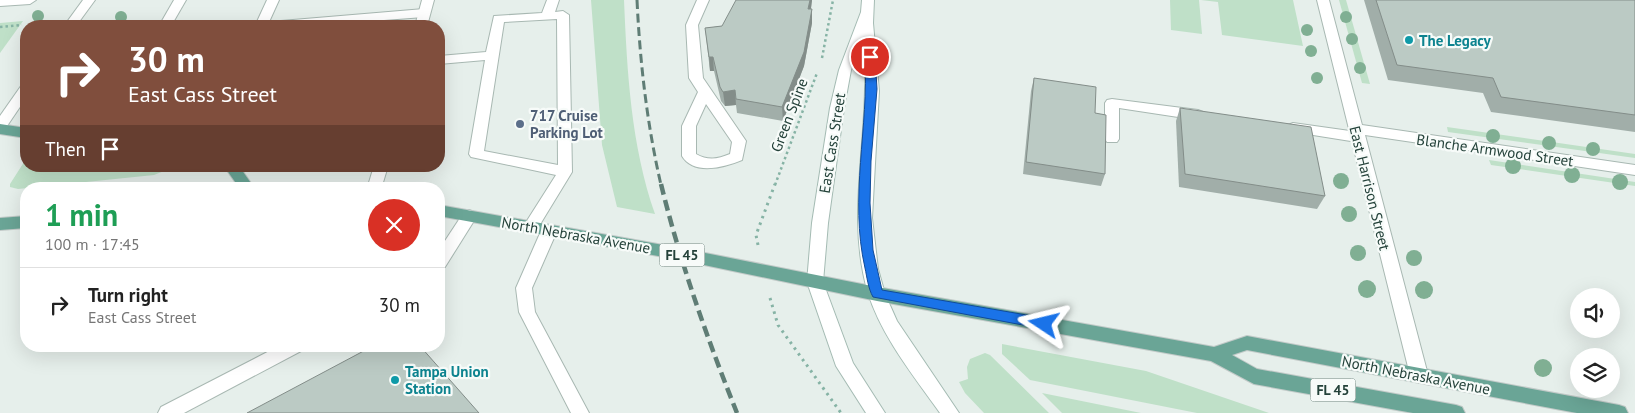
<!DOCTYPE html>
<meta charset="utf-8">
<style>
:root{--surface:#fff;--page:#f2f2f2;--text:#222;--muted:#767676;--line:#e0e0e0}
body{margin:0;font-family:"PT Sans",sans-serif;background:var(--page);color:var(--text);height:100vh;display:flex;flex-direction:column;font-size:19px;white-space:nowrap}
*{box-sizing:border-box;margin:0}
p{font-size:16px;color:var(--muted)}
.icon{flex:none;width:28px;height:28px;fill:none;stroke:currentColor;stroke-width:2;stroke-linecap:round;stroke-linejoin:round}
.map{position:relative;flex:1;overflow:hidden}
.sheet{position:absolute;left:20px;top:182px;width:425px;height:170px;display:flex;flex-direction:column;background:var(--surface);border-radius:20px;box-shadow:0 5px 20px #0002}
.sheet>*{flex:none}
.guide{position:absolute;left:20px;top:20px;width:425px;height:152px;border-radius:20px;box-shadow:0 5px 20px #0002;background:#804e3d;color:#fff;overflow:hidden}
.controls{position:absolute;left:1570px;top:288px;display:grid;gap:10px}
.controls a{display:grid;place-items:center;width:50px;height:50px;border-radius:50%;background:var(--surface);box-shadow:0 5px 20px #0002;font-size:25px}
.pin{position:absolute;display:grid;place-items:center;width:42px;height:42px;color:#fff;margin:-21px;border:2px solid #fff;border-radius:50%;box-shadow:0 1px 5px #0007}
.me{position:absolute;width:55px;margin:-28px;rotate:280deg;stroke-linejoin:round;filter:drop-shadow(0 0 4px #0008)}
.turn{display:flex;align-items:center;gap:18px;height:105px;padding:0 25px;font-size:22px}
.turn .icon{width:65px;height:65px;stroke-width:2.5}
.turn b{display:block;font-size:35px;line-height:42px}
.then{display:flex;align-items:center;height:48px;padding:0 25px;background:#0003;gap:10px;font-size:19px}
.round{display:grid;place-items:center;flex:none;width:52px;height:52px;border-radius:26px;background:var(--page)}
.headline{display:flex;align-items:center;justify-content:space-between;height:85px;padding:0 25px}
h1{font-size:30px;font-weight:700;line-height:38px;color:#1e9e55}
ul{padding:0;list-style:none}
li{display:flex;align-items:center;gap:15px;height:75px;padding:0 25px;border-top:1px solid var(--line)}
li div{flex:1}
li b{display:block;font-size:19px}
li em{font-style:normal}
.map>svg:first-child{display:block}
.green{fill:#bfe0c8}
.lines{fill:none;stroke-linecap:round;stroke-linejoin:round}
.service-casing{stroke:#a8b8b2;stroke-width:2}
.minor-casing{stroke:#a8b8b2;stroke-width:2}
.tertiary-casing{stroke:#a8b8b2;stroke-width:2}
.secondary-casing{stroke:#a4bbb3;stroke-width:2}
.primary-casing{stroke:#c2cac8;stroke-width:2}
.path-far1{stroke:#86b3a5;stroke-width:2.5;stroke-dasharray:2.5 3;stroke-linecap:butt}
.path{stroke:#86b3a5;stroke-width:3;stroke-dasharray:2.5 4.5;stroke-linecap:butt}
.service{fill:#fff;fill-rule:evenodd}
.minor{fill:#fff;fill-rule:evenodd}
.tertiary{fill:#fff;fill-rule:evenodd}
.secondary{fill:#fff;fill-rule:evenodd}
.primary{fill:#6aa596;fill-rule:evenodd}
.rail-far1{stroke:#5f7d75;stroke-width:3;stroke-dasharray:9 4.5;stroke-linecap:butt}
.rail{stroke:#5f7d75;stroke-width:4.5;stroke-dasharray:11 5.5;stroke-linecap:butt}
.tree{fill:#80af93}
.wall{fill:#a1aea9}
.shaded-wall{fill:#838d89}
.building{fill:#bbcac4;stroke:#838d89}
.route{fill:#1a73e8;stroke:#114b97}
.culture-dot{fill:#0f9aa8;stroke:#f7fbf9;stroke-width:2}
.service-dot{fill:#5c6f8a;stroke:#f7fbf9;stroke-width:2}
.labels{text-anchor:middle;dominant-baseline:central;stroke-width:4.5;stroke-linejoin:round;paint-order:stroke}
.shield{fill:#f7fbf9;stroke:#637a73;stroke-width:1}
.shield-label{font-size:14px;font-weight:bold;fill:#24423a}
.culture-label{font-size:15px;font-weight:bold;fill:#0d838f;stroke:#f7fbf9;text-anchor:start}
.service-label{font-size:15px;font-weight:bold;fill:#4e5e75;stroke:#f7fbf9;text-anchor:start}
.street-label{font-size:15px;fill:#24423a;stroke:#f7fbf9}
</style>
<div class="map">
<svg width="1635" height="413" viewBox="0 0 1635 413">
<rect width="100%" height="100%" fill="#e6efeb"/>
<g class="green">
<path d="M591,0H624C627,71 631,146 655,214L617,207L602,145Z"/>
<path d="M1170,0H1199L1202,34L1171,30Z"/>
<path d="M1201,0H1293L1303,46L1222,35L1218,2Z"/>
<path d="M1339,0H1346L1370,84L1362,83Z"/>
<path d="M23,21L0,53V23Z"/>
<path d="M1447,127L1635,154V158L1448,132Z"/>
<path d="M26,159V166H152L164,168V171L154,175L18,189L10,187V184Z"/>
<path d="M1489,160L1635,182V186L1491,165Z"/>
<path d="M1002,344L1146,371L1269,413H1197L1030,380L1002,354Z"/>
<path d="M985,353L990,355L1049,413H984L965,393L959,382L968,379L967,367L970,359Z"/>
<path d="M1042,393L1141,413H1062Z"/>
</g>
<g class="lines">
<g class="service-casing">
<g id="service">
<path d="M0,0H36L30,4L0,6Z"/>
<path d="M174,0H186L171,26H159Z"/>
<path d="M267,0H279L269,22L424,9L430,13L424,17L304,26H255Z"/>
<path d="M547,0H559L555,12L563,11L569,15L572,172L536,231L531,233L526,231L523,227L556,175L471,157L469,154L485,60L439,64V56L486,52L494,16L542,13ZM557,19L558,165L484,151L504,22Z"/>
<path d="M697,0H709L698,25L703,78L746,141L742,160C725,167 694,176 682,156V126L698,92L689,78L686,25ZM706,104L732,142L730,154C718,159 708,161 696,154V126Z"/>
<path d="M1112,99L1198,110L1203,112L1205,115L1203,118L1198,120L1119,108V139L1117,142H1107L1105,139V103L1107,100Z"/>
<path d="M1293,123L1357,132L1362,134L1364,137L1362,140L1357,142L1288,131L1286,128L1288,125Z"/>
<path d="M469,210L474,212L477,216L445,267L439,269V250L464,212Z"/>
<path d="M549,225L554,227L557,231L532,288L535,312L589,413H571L519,312L516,288L541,231L544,227Z"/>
<path d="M279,346H303L301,351L184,413H158L161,407Z"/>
</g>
</g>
<g class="minor-casing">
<path id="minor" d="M1317,0H1329L1362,125L1635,165V175L1365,135L1428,375L1425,380L1419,383L1413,380L1410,375Z"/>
</g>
<g class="tertiary-casing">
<g id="tertiary">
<path d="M83,0H95L76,26H64Z"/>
<path d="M422,0H434L427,26H415Z"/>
<path d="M26,85V98L5,129L0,131V116L21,86Z"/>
<path d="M374,166H388L381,189H367Z"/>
</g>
</g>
<g class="secondary-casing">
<path id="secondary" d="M862,0H874L873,23L879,91L872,218L878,269L885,294L897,321L959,413H940C913,375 882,337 868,293C848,225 864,158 865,89C866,73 864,56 862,40L851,70L844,108L828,223L823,282L853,363L885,413H866L836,366L807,282L812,223L830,108L839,70L861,12Z"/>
</g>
<g class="primary-casing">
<g id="primary">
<path d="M0,124L26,128V138L0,134Z"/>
<path d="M224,166H239L255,189H240Z"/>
<path d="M439,205L680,248L877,287L1214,347L1247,336L1619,405L1625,407L1628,413H1577L1247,350L1232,355L1257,369L1456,405L1462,407L1465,413H1413L1254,384L1211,361L877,301L680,260L439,216Z"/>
<path d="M26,216V228L0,230V218Z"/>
</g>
</g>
<g class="path-far1">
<path d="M0,27L22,25"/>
<path d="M822,58L833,0"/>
<path d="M775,185L817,73"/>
</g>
<g class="path">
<path d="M758,245L756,235L775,184"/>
<path d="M770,298L778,325L841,413"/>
</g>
<use href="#service" class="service"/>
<use href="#minor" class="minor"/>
<use href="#tertiary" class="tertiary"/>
<use href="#secondary" class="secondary"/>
<use href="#primary" class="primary"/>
<path class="rail-far1" d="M637,0C640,63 647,124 661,185"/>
<path class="rail" d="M661,184C680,262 707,338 737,413"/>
</g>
<g class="tree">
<circle cx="38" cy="16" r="6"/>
<circle cx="121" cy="17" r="6"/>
<circle cx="1346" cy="17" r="6"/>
<circle cx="1307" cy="30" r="6"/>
<circle cx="1352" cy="39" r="6"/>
<circle cx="1311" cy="51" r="6"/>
<circle cx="1360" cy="68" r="6"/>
<circle cx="1317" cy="78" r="6"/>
<circle cx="1493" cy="136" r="7"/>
<circle cx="1549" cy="143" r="7"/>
<circle cx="1593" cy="149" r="7"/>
<circle cx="1513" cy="166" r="8"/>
<circle cx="1572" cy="175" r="8"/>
<circle cx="1341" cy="181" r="8"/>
<circle cx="1620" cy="182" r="8"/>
<circle cx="1349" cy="214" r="8"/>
<circle cx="1358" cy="253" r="8"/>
<circle cx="1414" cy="258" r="8"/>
<circle cx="1367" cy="289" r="9"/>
<circle cx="1424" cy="290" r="9"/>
<circle cx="1543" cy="368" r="9"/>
</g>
<g class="wall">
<path d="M812,0L811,9H812V23L804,66L783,121L737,113L736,105L725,106L721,101L714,71H710L705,28L722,26Z"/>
<path d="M1364,0H1635V132L1491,112L1483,93L1388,80Z"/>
<path d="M1034,78L1095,113L1105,174L1101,186L1023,174L1031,91Z"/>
<path d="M1180,108L1325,196L1317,209L1179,187L1176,121Z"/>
</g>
<g class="shaded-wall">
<path d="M810,0H812L809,22L808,9Z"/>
<path d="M812,9V23L804,66L783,121L782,107Z"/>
<path d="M709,57H713L714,71H710Z"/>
<path d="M735,90L736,105L725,106L723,92Z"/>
</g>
<g class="building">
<path d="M736,0H810L808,9H812L804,52L782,107L736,99L735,90L723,92L720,87L713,57H709L705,28L722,26Z"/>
<path d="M1376,0H1635V115L1501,97L1493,78L1397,65Z"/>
<path d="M1034,78L1096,87L1095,113L1106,115L1105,174L1026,162Z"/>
<path d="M1180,108L1311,127L1325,196L1185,174Z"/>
<path d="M373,346H420L479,413H247Z"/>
</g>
<path class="route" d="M870,54L875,57L877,89L871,161L870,203L873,250L882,290L1044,318L1048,320L1050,324L1048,327L1044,329L873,297C868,288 867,277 865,268C849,198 869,127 865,57Z"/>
<g class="culture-dot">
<circle cx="1409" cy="40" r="5"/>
<circle cx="395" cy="380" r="5"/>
</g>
<circle class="service-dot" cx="520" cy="124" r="5"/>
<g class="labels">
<g class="shield">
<rect x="659.5" y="243.5" width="45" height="23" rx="4"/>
<rect x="1310.5" y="378.5" width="45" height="23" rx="4"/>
</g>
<g class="shield-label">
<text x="682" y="255">FL 45</text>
<text x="1333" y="390">FL 45</text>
</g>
<g class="culture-label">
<text x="1419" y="40">The Legacy</text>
<text x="405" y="371">Tampa Union<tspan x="405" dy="17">Station</tspan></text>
</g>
<g class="service-label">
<text x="530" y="115">717 Cruise<tspan x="530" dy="17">Parking Lot</tspan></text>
</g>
<g class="street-label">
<text transform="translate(789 115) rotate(-69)">Green Spine</text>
<text transform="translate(832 143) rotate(-81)">East Cass Street</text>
<text transform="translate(1495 150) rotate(8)">Blanche Armwood Street</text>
<text transform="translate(1370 188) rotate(76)">East Harrison Street</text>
<text transform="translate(576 235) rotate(10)">North Nebraska Avenue</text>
<text transform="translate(1416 375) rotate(11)">North Nebraska Avenue</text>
</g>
</g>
</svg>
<div class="controls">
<a><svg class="icon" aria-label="sound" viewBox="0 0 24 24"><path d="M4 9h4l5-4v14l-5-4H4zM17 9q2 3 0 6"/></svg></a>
<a><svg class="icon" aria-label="layers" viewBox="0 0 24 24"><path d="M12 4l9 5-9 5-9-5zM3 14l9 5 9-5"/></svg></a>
</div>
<div class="pin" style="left:870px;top:57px;background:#d93025"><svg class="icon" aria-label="arrive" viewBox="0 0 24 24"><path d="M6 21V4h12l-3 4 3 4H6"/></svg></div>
<svg class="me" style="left:1044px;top:324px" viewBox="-20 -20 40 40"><path d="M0-17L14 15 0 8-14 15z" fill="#1a73e8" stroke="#fff" stroke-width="4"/></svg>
<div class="guide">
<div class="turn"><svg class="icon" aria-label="right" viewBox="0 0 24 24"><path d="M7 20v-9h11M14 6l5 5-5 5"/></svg><div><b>30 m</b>East Cass Street</div></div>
<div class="then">Then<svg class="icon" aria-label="arrive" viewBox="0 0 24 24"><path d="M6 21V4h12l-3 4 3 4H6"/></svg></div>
</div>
<section class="sheet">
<div class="headline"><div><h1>1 min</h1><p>100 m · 17:45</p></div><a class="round" style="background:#d93025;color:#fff"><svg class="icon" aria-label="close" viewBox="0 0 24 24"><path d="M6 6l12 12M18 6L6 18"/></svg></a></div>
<ul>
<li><svg class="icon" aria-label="right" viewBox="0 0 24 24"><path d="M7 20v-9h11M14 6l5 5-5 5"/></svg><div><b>Turn right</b><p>East Cass Street</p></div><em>30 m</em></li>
</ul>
</section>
</div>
